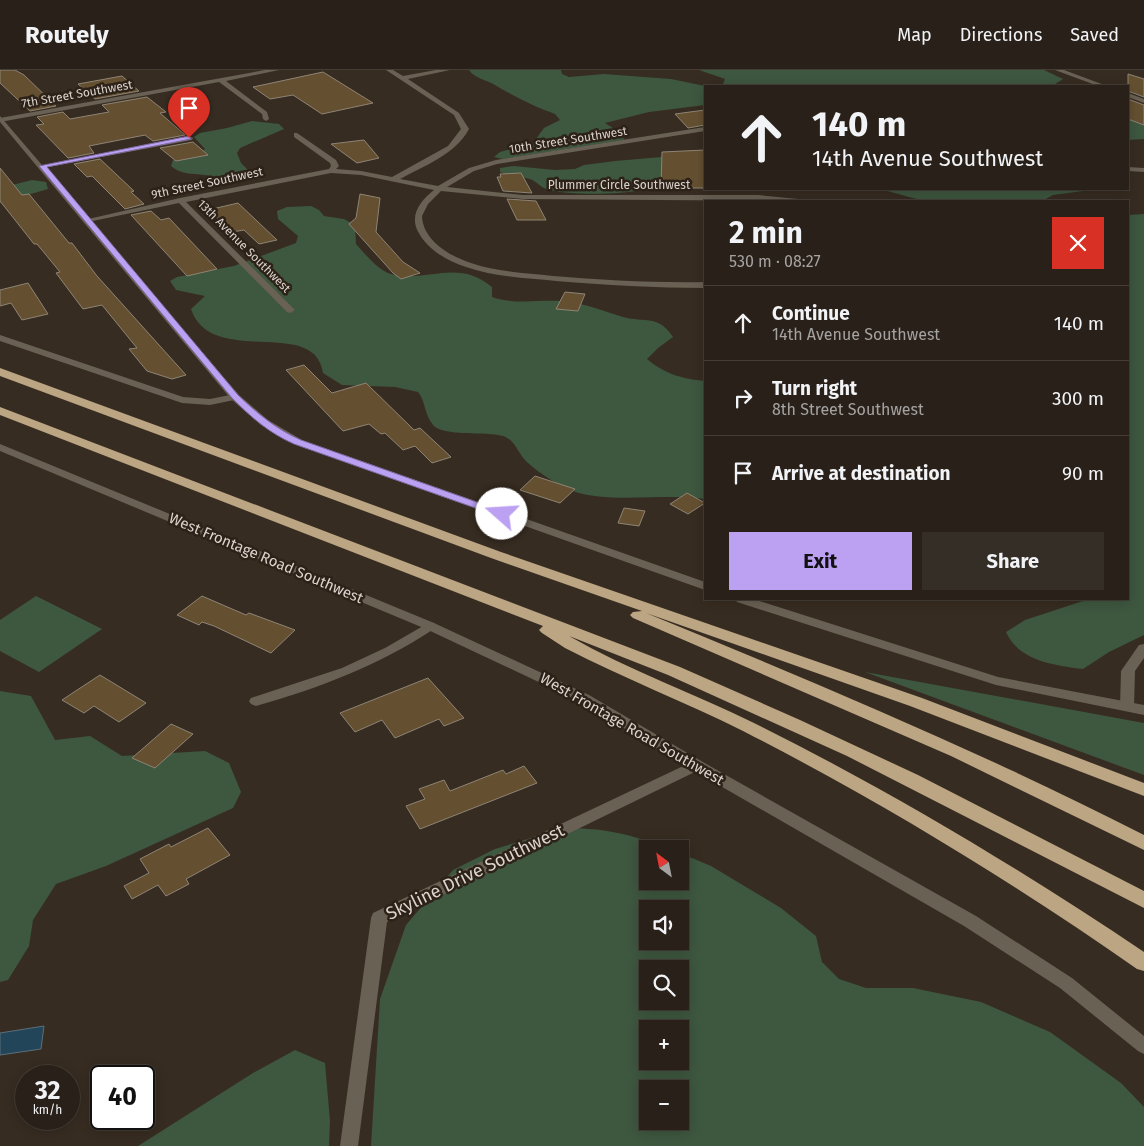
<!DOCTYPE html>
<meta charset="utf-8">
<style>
:root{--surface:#292119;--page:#352e26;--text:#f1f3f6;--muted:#a5a3a2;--line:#453e38;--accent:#bca0f2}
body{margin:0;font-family:"Fira Sans",sans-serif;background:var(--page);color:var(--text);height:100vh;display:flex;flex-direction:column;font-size:19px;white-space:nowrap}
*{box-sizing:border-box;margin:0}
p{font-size:16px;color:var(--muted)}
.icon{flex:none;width:28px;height:28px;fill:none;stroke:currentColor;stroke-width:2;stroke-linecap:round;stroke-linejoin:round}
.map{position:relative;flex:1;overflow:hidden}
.panel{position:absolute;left:704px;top:130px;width:425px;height:400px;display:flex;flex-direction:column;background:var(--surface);border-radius:0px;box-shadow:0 2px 12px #0003,0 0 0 1px var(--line)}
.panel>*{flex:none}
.guide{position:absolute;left:704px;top:15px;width:425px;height:105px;border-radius:0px;box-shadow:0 2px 12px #0003,0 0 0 1px var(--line);background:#292119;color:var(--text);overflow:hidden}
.needle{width:32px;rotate:328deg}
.fabs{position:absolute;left:639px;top:770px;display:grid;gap:10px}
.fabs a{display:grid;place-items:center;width:50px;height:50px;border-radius:0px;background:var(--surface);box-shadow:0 2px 12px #0003,0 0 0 1px var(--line);font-size:25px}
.speed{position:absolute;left:15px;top:995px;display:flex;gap:10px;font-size:25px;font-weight:700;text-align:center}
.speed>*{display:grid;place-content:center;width:65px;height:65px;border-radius:50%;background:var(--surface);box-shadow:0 2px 12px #0003,0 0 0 1px var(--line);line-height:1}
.speed small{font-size:12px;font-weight:400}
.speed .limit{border:2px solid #111;border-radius:8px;background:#fff;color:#111}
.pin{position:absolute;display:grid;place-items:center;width:42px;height:42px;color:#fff;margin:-51px -21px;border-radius:50% 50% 50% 0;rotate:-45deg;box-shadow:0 0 5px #0007}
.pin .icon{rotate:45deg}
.me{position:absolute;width:55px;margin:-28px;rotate:289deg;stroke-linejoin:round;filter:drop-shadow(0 0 4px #0008)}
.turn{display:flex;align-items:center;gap:18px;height:105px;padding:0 25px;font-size:22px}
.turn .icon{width:65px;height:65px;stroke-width:2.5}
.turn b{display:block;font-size:35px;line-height:42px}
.round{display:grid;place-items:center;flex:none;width:52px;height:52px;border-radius:0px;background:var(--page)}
.headline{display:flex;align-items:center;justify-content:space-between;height:85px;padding:0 25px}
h1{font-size:30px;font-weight:700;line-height:38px}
.cta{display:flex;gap:10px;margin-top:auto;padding:10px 25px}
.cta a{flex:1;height:58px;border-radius:0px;background:var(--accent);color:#111;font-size:20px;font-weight:700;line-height:58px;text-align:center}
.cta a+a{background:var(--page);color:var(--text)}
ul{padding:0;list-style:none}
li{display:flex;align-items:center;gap:15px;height:75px;padding:0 25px;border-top:1px solid var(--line)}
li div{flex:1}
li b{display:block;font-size:19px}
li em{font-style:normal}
header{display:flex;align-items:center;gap:30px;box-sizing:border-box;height:70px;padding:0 25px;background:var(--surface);border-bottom:1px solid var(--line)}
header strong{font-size:24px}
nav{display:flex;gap:28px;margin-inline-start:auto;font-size:18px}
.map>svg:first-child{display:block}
.green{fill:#3e573f;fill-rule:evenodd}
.water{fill:#234559;stroke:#5a707c}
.building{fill:#645031;stroke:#8e8475}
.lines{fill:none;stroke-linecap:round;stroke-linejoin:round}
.minor{fill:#696153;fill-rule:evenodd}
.tertiary{fill:#696153;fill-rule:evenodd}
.motorway{fill:#bba583;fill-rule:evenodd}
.route{fill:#bca0f2;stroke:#7a689d}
.labels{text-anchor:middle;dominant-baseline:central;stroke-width:5;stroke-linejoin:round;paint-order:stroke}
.far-street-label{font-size:12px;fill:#dbd3cd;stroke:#2d2218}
.street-label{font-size:15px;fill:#dbd3cd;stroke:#2d2218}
.near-street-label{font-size:18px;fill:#dbd3cd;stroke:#2d2218}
</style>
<header>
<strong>Routely</strong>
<nav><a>Map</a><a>Directions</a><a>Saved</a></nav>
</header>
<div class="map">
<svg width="1144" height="1076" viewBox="0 0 1144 1076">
<rect width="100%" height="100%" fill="#372c21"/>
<g class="green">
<path d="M469,0H561L562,4L569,7L604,4L671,9L705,16V35L649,42L605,53L622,64L624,70L503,89L494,87L500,82L533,73L544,58L560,50L555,44C533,36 515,27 495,15C487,10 474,8 469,0Z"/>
<path d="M699,0H1044L1063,9L1052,16H712L723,14L725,9Z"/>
<path d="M1128,47L1144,52V69L1128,70Z"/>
<path d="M252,51L279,54L284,59L240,78L237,83L241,93L251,103C235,115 222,107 205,105C191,103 182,105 171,96L173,90L200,83L205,79L194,67L200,63L227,58Z"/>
<path d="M685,85C682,91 680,100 676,106C659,127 574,126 549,120C541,118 536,111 530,109C520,106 510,106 500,102V98L514,96L555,100L575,99L584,95L615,91Z"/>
<path d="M32,110L46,112L48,119L0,133V118Z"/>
<path d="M880,119H1081L1083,121L1053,125L1042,131H924Z"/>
<path d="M311,136L319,140L324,146L344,149L355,155L356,174C366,185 380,203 395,205C431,211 459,189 492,217V227C518,236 544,228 571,232C589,235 606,242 623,247C645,253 658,244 673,267L658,278L647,289C665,304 682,309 705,311V429C664,423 609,434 573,421C558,415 540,404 528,393C518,385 516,370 503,366C486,361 443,367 433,355C424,344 426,332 418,322L395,317L342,315L323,303C315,245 211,299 191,239L205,226L176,220L170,211L177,207L234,196L296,173L298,166L278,149L277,141L287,137Z"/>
<path d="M1144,144V565L1109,582L1083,599C1054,595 1019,591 1006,562L1025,550L1089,529H1128V145Z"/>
<path d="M36,526L102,559L39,602L0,581V550Z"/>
<path d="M865,602L1144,653V705Z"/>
<path d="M0,621L31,626L55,670L90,666L122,686L205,681L229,693L241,722L233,738L106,796L56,814L33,850L29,876L8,910L0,912Z"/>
<path d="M564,758C605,758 631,764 669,779H648V811H680V783L711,796L781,838L816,866L822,892L839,909L866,918H913L981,932L1050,962L1121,1013L1144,1037V1076H371L380,929L406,855L453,800L495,779ZM648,839H680V871H648ZM648,899H680V931H648ZM648,959H680V991H648ZM648,1019H680V1051H648Z"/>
<path d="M295,980L325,993L330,1051L329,1076H138L253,1003Z"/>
</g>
<path class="water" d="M44,956L41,979L0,985V963Z"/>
<g class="building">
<path d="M0,0H15L24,5L56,36L30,41L0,13Z"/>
<path d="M323,2L373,33L322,44L293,25L270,29L253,17Z"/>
<path d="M1128,4L1144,9V27L1128,21Z"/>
<path d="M122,6L139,21L95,29L78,14Z"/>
<path d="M147,27L166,42L160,43L185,65L153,71L145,65L89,76L94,83L68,88L36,55L44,54L37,47L63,42L70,49L109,42L102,35Z"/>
<path d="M1128,29L1144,35V55L1128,49Z"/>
<path d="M705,40V55L688,58L675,44Z"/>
<path d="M364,70L379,88L357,93L331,74Z"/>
<path d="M193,72L208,85L176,91L160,78Z"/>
<path d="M705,80V118H661L662,82Z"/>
<path d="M100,89L134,121L131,122L144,134L125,139L92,106L87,107L74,94Z"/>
<path d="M0,98L22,125L29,124L69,173H72L97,206L186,305L172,309L147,301L129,279L137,278L102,235L83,239L56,203L60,202L37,174H34L0,131Z"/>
<path d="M521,103L532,123L503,121L497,107H501L500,104Z"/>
<path d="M360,124L380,128L376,162L403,192L420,203L401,209L393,203L349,154L356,148Z"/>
<path d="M507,129L536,131L546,150H517Z"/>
<path d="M238,133L277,170L259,174L244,160L232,162L208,140Z"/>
<path d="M151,141L161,150L169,148L217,199L187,206L131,145Z"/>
<path d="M28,213L48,244L22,250L11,233L0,236V220Z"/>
<path d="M565,222L585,224L578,241L556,239Z"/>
<path d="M304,295L332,323L366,313L414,360L420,358L451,387L432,393L415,376L403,380L385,363L381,364L369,354L343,361L286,300Z"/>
<path d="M535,406L575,419L560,433L520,420Z"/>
<path d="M687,423L705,433L688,444L670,434Z"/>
<path d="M624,438L645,441L639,456L618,453Z"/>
<path d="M202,526L246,545L249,543L295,560L271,583L214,556L202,552L199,555L177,545Z"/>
<path d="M100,605L146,633L119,652L94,636L84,643L62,630Z"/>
<path d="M428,608L464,648L444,656L439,649L395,668L382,650L355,662L340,643Z"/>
<path d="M171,654L193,664L155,698L132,688Z"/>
<path d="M524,696L537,713L420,759L406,736L425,729L419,719L444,710L450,721L503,700L506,704Z"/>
<path d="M208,758L230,785L186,809L189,814L166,826L158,815L132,829L124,816L149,803L140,789L169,774L171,777Z"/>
</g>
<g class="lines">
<g class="minor">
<path d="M265,0H279L226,11L267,42L269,49L266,51L263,49L262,44L219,12L0,52V48Z"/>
<path d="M386,0H393L403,6L436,0H450L408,9L459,43L469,59C455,85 425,95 400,109L438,116L469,98L496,90L705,57V61L497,94L474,101L447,117L523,125H758L798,129L802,131L523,129L441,121L428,134L422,146C423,171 450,186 471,193C497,202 526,203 553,206C604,210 654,213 705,212V218C655,218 606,215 556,211C526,208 495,207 466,197C448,191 430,181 420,165C408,147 419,132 434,120L361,105L331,103L186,132L293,238L295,240L290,243L287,242L179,133L88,152L84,150L180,128L329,99L331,96L330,93L294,67V63H297L336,90L339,96L336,99L361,101L392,107L448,76L461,59L454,45Z"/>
<path d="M1055,0H1064L1107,16H1098Z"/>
<path d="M1128,23L1144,29V33L1128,27Z"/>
<path d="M189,66L193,68L192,70L43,98L39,96Z"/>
<path d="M1128,97L1144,98V102L1128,101Z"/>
<path d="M0,265L183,327L210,329L235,324L240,327L239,329L210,335L182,333L0,271Z"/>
<path d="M430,552L434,553L436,556L434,559C379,595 320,618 256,636L251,634L249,631L251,628L342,598L385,578Z"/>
<path d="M1144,574V588L1135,601L1134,637L1132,640H1122L1120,637L1121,601L1139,575Z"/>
<path d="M696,690L701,691L703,695L701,699L387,852L358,1076H340L371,848L373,843Z"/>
</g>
<g class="tertiary">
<path d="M0,46L239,325L268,350L302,370L705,512V520L294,374L261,355L231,329L0,52Z"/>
<path d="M0,374L434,553L589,625L701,691L976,846L1072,908L1144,966V984L1138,981L1060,918L964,856L691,699L579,631L426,559L0,381Z"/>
<path d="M735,529H753L998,607L1144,635V645L996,615L737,532Z"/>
</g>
<g class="motorway">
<path d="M0,298L501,482L922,628L1144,713V726L910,636L646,543C814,612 982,682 1144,765V780L951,686L633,548L630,545L633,542L642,541L491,488L0,306Z"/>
<path d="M0,337L680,597L800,650L918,705L1144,821V838L847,686L668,605L569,566C628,600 693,623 754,653C889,720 1019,798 1144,882V901L1137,899C1011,811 880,731 743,661C685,632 623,608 565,578L542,563L539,560L543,556L0,345Z"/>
</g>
</g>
<path class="route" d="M189,66L191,69L47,97L238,325C258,344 276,359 301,370L505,442V446H498L294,374C269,363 252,348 232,328L39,96Z"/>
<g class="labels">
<g class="far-street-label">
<text transform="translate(77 24) rotate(-10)">7th Street Southwest</text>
<text transform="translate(568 70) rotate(-9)">10th Street Southwest</text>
<text transform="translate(207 113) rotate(-12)">9th Street Southwest</text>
<text x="619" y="115">Plummer Circle Southwest</text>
<text transform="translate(244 176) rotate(45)">13th Avenue Southwest</text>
</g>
<g class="street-label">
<text transform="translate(266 488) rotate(23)">West Frontage Road Southwest</text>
<text transform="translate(632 659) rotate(30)">West Frontage Road Southwest</text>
</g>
<g class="near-street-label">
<text transform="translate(475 802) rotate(-26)">Skyline Drive Southwest</text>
</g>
</g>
</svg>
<div class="fabs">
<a><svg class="needle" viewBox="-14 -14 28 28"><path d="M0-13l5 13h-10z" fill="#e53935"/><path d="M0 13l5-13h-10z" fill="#a5a3a2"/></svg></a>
<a><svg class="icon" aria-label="sound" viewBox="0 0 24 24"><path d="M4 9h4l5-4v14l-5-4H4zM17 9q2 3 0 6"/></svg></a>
<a><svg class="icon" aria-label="search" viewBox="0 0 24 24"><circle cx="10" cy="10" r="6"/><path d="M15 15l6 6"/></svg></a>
<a>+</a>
<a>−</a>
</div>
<div class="speed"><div>32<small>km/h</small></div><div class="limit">40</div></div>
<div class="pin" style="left:189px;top:68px;background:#d93025"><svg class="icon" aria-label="arrive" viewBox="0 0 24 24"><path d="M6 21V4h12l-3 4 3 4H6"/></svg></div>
<svg class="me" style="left:502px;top:444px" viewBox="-20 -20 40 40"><circle r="19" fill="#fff"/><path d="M0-13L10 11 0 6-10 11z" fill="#bca0f2"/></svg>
<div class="guide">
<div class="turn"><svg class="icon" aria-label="ahead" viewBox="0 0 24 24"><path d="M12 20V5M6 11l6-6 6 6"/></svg><div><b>140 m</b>14th Avenue Southwest</div></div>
</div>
<section class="panel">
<div class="headline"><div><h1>2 min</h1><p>530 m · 08:27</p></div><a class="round" style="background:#d93025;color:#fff"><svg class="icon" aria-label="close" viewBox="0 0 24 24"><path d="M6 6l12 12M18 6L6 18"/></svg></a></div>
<ul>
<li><svg class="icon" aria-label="ahead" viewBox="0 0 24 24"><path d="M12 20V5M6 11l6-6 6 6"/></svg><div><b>Continue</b><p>14th Avenue Southwest</p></div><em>140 m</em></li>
<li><svg class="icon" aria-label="right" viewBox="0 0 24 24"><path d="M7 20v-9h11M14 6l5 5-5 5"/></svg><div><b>Turn right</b><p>8th Street Southwest</p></div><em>300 m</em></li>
<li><svg class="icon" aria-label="arrive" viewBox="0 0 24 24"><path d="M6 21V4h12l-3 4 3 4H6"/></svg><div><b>Arrive at destination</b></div><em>90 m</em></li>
</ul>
<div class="cta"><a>Exit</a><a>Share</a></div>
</section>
</div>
